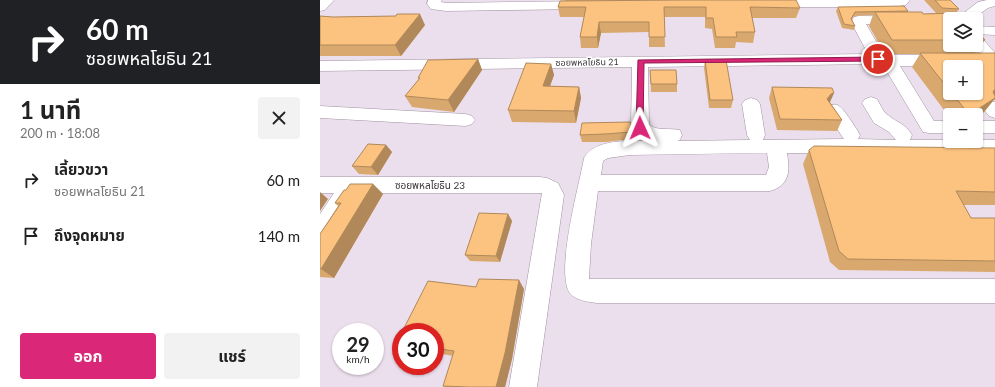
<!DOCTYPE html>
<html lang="th">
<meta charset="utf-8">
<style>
:root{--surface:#fff;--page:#f2f2f2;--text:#222;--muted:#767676;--accent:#db2777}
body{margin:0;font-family:Lato,"Noto Sans Thai",sans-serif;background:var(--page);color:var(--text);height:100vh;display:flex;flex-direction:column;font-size:15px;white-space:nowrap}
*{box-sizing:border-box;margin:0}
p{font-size:13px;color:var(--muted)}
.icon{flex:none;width:22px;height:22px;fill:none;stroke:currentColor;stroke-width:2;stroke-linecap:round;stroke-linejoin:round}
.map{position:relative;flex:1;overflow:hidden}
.sheet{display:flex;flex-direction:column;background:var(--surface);width:320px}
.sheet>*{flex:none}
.hud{background:#202124;color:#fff;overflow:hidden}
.fabs{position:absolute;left:623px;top:12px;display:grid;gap:8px}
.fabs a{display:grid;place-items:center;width:40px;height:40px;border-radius:4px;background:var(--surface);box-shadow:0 1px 3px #0004;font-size:20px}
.speed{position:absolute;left:12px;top:323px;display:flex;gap:8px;font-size:20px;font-weight:700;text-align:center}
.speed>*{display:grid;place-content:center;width:52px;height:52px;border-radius:50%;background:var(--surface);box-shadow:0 1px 3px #0004;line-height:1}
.speed small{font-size:10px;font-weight:400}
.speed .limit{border:6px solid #d22;background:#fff;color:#111}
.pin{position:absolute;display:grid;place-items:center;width:34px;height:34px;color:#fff;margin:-17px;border:2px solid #fff;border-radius:50%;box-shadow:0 1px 4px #0007}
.me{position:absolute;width:44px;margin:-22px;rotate:359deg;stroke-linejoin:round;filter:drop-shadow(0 0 3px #0008)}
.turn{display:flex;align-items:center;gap:14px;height:84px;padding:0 20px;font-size:18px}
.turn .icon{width:52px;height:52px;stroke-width:2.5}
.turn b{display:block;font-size:28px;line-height:34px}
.round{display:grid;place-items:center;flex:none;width:42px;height:42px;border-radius:4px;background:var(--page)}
.overview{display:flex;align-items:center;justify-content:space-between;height:68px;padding:0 20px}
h1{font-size:24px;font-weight:700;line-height:30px}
.primary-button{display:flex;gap:8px;margin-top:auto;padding:8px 20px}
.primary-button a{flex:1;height:46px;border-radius:4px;background:var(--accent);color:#fff;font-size:16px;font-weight:700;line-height:46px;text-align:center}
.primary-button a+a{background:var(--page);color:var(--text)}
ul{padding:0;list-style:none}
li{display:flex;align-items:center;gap:12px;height:56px;padding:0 20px}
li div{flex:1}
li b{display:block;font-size:15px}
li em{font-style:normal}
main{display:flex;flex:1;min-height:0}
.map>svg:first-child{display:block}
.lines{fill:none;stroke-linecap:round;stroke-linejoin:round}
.minor-casing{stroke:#9f92a0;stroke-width:1}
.minor{fill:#fff;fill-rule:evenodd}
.wall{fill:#d9a86e;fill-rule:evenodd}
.shaded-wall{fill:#b0885a}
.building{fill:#fcc380;stroke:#b0885a}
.route{fill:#db2777;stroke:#8e194d}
.labels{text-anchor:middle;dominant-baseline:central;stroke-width:3;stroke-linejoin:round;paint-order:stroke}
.far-street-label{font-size:9px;fill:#3a353a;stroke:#fff}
.street-label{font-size:10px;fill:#3a353a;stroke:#fff}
</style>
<main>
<section class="sheet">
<div class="hud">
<div class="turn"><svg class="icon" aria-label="right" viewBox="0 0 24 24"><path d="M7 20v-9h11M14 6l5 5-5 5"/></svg><div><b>60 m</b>ซอยพหลโยธิน 21</div></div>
</div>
<div class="overview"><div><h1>1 นาที</h1><p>200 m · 18:08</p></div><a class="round"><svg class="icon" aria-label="close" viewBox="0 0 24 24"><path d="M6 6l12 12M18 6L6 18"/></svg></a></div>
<ul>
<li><svg class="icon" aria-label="right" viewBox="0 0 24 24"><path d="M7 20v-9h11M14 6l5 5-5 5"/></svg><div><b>เลี้ยวขวา</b><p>ซอยพหลโยธิน 21</p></div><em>60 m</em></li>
<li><svg class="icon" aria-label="arrive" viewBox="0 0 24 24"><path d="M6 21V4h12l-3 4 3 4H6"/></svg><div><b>ถึงจุดหมาย</b></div><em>140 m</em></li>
</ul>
<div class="primary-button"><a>ออก</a><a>แชร์</a></div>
</section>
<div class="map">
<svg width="675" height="387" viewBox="0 0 675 387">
<rect width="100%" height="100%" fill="#ecdfed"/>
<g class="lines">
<g class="minor-casing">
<g id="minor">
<path d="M0,0H14L5,10L0,11Z"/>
<path d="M108,0H122L121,2L126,3L267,1L272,2L274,5L272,8L267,9L126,11L111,9L107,4Z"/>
<path d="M450,0H590L586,5L574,7H445L443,4L445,1Z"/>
<path d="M667,0H675V6L668,8L652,19H636L658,2Z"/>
<path d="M539,16L630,17L636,19H630V25L546,24L564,55H661L652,45H656V36L661,37L675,53V63L670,65L580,66L614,121H630V133H609L603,132L563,65L558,64L328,67L329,125C337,131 350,128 360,130L362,135L360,140L357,141L430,140L427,135L422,104L425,100L431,98L437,100L440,104L445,135L443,140L524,139L504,110L507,106C511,105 515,103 519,106C524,109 537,129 540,135L538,139L576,140L569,132L554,123L542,103L545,99L551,97L557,99C560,104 563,112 568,115C577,123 585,123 592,135L590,140H675V154L467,153C470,171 470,185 450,191H278L271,244L269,279H675V303H277C268,302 254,300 249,292C236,268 259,186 264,158C275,138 312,141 333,141C323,140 316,136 311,128L312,67L0,71V61L548,54L531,22L534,17ZM447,153L449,167L446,175H281L283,161L288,158L310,155Z"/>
<path d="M656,26L675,27V35L656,34Z"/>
<path d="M671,101L675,102V118L669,116L662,107L665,103Z"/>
<path d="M0,106L146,114L152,116L155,120L152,124L146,126L0,118Z"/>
<rect x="656" y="121" width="19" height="12"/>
<path d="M0,177H220L227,178L238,183L244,195L217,387H189L222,193H37L8,240L0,243V214L14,193H0Z"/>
</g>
</g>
<use href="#minor" class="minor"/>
</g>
<g class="wall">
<path d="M245,0H359L246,1Z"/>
<path d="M367,0L480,8L476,18H432L435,32L433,43L416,42L415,48H395L392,29L385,28V17H344L345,47H329V32L281,33L278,48H261L260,37L264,17H240L238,7Z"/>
<path d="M604,0H630L639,9L636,13L630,19V45H656V30L665,40L655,53H675V100H674L664,112L656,117V115H630V118L592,67L600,54H565L549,26L553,15L534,16L532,19L535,26L534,30L522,28L516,11L518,7L588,11V12L603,14L616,13ZM630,67L656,93H630Z"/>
<path d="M0,16L13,17L76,16L105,25L81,56H0Z"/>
<path d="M158,59L162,70L134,112L92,107L85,96L99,79L98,78Z"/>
<path d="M385,60L413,100L411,108H389L384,68Z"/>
<path d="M231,64L234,75L230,86L259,87L261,98L256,123L192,122L188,110Z"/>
<path d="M330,70L357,84V92H331Z"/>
<path d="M452,87L514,93L510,102L522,120L517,131L457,130L449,98Z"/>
<path d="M311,124V139L286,142H262L260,135Z"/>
<path d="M66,145L72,152L58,175L39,174L32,166Z"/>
<path d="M675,148V205H643L651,218H675V272L519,270L510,262L483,164L489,150Z"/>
<path d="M53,184L63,194L14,278L0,277V234L18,206L15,203L26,190Z"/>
<path d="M188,214L192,221L180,262L150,261L145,255Z"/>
<path d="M156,287L204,289L192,359L185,387H125L123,386L133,356L117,353L115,357V332Z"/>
<path d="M81,334V355L73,350Z"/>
</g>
<g class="shaded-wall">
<path d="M100,14L105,25L81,56L75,45Z"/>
<path d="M279,22L281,33L278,48L277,37Z"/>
<path d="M158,59L162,70L134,112L128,100Z"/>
<path d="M231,64L234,75L226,97L223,86Z"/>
<path d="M259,87L261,98L256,123L254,111Z"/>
<path d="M675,89V94L671,100L665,102Z"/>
<path d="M514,93L509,104L507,99L511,94Z"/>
<path d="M675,98L664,112L656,117V115H652L655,111Z"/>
<path d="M311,124L312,132L311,139Z"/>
<path d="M66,145L72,152L58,175L51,167Z"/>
<path d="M53,184L63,194L14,278L1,269Z"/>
<path d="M0,192L8,199L0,211Z"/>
<path d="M188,214L192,221L180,262L176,256Z"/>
<path d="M199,280L204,289L192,359L185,387H176Z"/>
</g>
<g class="building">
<path d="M366,0H476L480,8L430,7L435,32H416L417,37H396L393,18H386V7H344L345,37H329V22H279L277,37H260L266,7H238L240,1Z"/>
<path d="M615,0H630L639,9L622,8Z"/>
<path d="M584,6L588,11L535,12L531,19L535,26L524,24L518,7Z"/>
<path d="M555,12H602L603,14L640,13L646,19H630V40H572Z"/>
<path d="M77,14H100L75,45H0V16L13,17L76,16Z"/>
<path d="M656,30L665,40H656Z"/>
<path d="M600,53H675V89L673,92L675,96V98L655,111L647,112L632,93H656V67H630V91Z"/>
<path d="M158,59L128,100L85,96L100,78H98L108,60Z"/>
<path d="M385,60H406L413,100H390Z"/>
<path d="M206,63L231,64L223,86L259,87L254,111L188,110Z"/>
<path d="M330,70H356L357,84H331Z"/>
<path d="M452,87L512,88L514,93L511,94L507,99L522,120L460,119Z"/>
<path d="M310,122L311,124V132L285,134L260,135L262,123Z"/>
<path d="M48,144L66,145L51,167L32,166Z"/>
<path d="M494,146L675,148V192L636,191L651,218H675V261L528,259L519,251L489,150Z"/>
<path d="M30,184H53L1,269H0V234L21,203H15L24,190H26Z"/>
<path d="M159,213L188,214L176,256L145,255Z"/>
<path d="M159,279L199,280L185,353L176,387H148L123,386L134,351L115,348V332H82L108,281L156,287Z"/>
<path d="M81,334V351L73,350Z"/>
</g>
<path class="route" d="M558,57L560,58V61L324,63L323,128L320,131L316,128L318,60Z"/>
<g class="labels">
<g class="far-street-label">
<text transform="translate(267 62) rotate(-1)">ซอยพหลโยธิน 21</text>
</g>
<g class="street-label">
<text x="110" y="185">ซอยพหลโยธิน 23</text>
</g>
</g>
</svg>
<div class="fabs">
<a><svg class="icon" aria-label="layers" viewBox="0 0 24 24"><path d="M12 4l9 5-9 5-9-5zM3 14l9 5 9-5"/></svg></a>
<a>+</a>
<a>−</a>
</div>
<div class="speed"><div>29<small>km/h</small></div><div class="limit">30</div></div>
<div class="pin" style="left:558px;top:59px;background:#d93025"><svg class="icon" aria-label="arrive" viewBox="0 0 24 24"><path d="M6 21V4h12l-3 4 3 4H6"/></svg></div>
<svg class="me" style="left:320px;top:128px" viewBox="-20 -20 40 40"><path d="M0-17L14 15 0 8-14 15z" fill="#db2777" stroke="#fff" stroke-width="4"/></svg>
</div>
</main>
